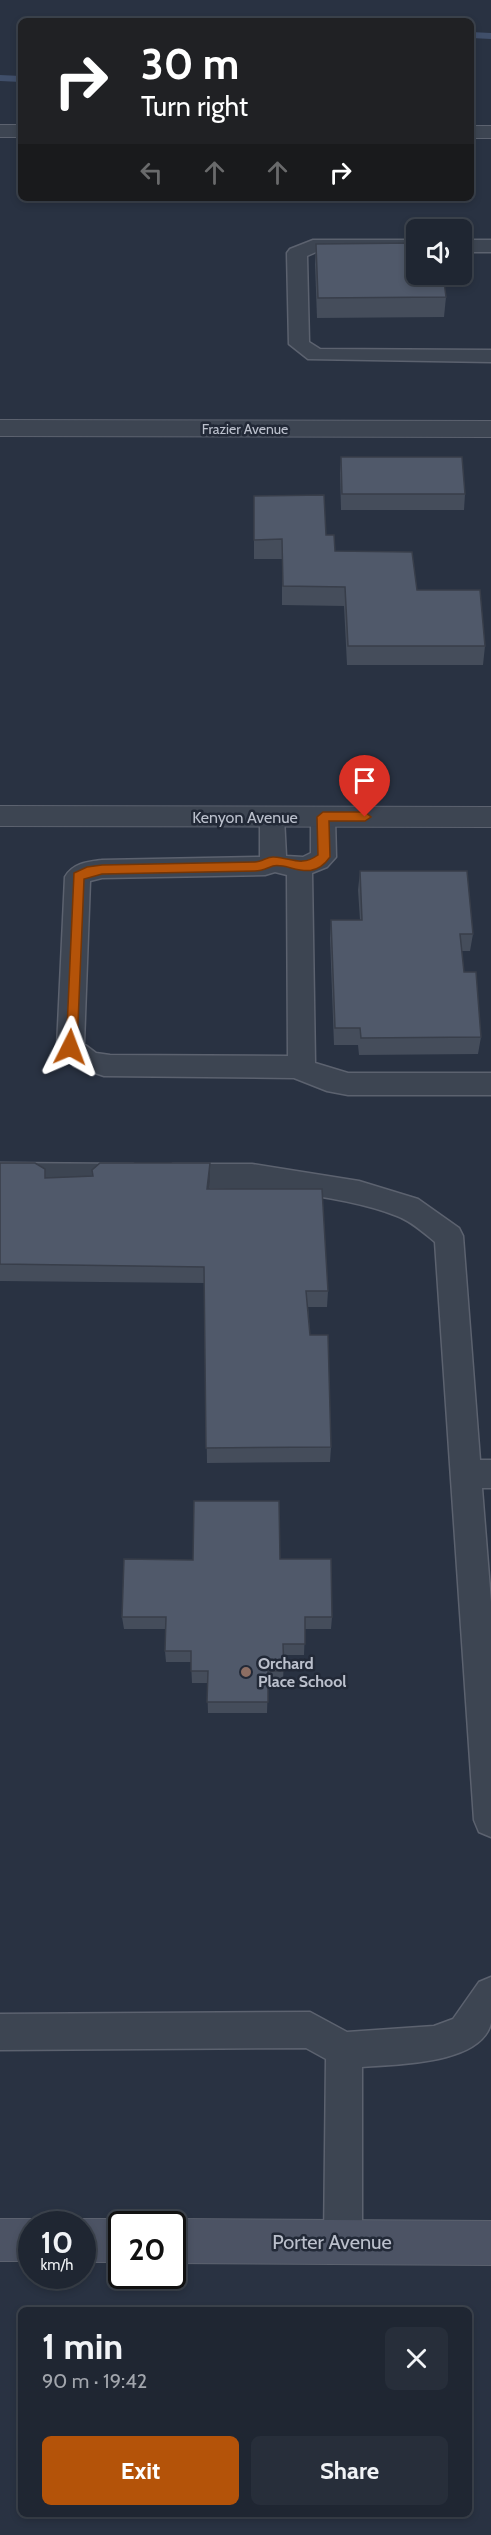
<!DOCTYPE html>
<meta charset="utf-8">
<style>
:root{--surface:#1f2632;--page:#272e3a;--text:#f1f3f6;--muted:#a1a5ac;--line:#3c434d;--accent:#b45309}
body{margin:0;font-family:Cabin,sans-serif;background:var(--page);color:var(--text);height:100vh;display:flex;flex-direction:column;font-size:22px;white-space:nowrap}
*{box-sizing:border-box;margin:0}
p{font-size:20px;color:var(--muted)}
.icon{flex:none;width:33px;height:33px;fill:none;stroke:currentColor;stroke-width:2;stroke-linecap:round;stroke-linejoin:round}
.map{position:relative;flex:1;overflow:hidden}
.drawer{position:absolute;left:18px;top:2307px;width:454px;height:210px;display:flex;flex-direction:column;background:var(--surface);border-radius:9px;box-shadow:0 3px 9px #0003,0 0 0 2px var(--line)}
.drawer>*{flex:none}
.hud{position:absolute;left:18px;top:18px;width:456px;height:183px;border-radius:9px;box-shadow:0 3px 9px #0003,0 0 0 2px var(--line);background:#202124;color:#fff;overflow:hidden}
.buttons{position:absolute;left:406px;top:219px;display:grid;gap:12px}
.buttons a{display:grid;place-items:center;width:66px;height:66px;border-radius:9px;background:var(--surface);box-shadow:0 3px 9px #0003,0 0 0 2px var(--line);font-size:30px}
.speed{position:absolute;left:18px;top:2211px;display:flex;gap:12px;font-size:30px;font-weight:700;text-align:center}
.speed>*{display:grid;place-content:center;width:78px;height:78px;border-radius:50%;background:var(--surface);box-shadow:0 3px 9px #0003,0 0 0 2px var(--line);line-height:1}
.speed small{font-size:15px;font-weight:400}
.speed .limit{border:3px solid #111;border-radius:9px;background:#fff;color:#111}
.pin{position:absolute;display:grid;place-items:center;width:51px;height:51px;color:#fff;margin:-62px -26px;border-radius:50% 50% 50% 0;rotate:-45deg;box-shadow:0 0 6px #0007}
.pin .icon{rotate:45deg}
.me{position:absolute;width:66px;margin:-33px;rotate:3deg;stroke-linejoin:round;filter:drop-shadow(0 0 4px #0008)}
.turn{display:flex;align-items:center;gap:21px;height:126px;padding:0 24px;font-size:27px}
.turn .icon{width:78px;height:78px;stroke-width:2.5}
.turn b{display:block;font-size:42px;line-height:51px}
.lanes{display:flex;align-items:center;height:57px;padding:0 24px;background:#0003;justify-content:center;gap:30px;direction:ltr}
.lanes .off{opacity:.35}
.round{display:grid;place-items:center;flex:none;width:63px;height:63px;border-radius:9px;background:var(--page)}
.summary{display:flex;align-items:center;justify-content:space-between;height:102px;padding:0 24px}
h1{font-size:36px;font-weight:700;line-height:45px}
.action{display:flex;gap:12px;margin-top:auto;padding:12px 24px}
.action a{flex:1;height:69px;border-radius:9px;background:var(--accent);color:#fff;font-size:24px;font-weight:700;line-height:69px;text-align:center}
.action a+a{background:var(--page);color:var(--text)}
.map>svg:first-child{display:block}
.lines{fill:none;stroke-linecap:round;stroke-linejoin:round}
.stream{fill:#404f6a;fill-rule:evenodd}
.lane-casing{stroke:#5c626f;stroke-width:3}
.street-casing{stroke:#5c626f;stroke-width:2}
.secondary-casing{stroke:#5c626f;stroke-width:2}
.lane{fill:#3d4552;fill-rule:evenodd}
.street{fill:#3d4552;fill-rule:evenodd}
.secondary{fill:#4c5364;fill-rule:evenodd}
.wall{fill:#454d5b}
.shaded-wall{fill:#383e4a}
.building{fill:#50596a;stroke:#383e4a;stroke-width:1.5}
.route{fill:#b45309;stroke:#753606;stroke-width:1.5}
.education-dot{fill:#8d6e63;stroke:#222937;stroke-width:2}
.labels{text-anchor:middle;dominant-baseline:central;stroke-width:5;stroke-linejoin:round;paint-order:stroke}
.far-street-label{font-size:14px;fill:#bbc0cc;stroke:#222937}
.street-label{font-size:16px;fill:#bbc0cc;stroke:#222937}
.poi-label{font-size:16px;font-weight:bold;fill:#bbc0cc;stroke:#222937;text-anchor:start}
.near-street-label{font-size:20px;fill:#bbc0cc;stroke:#222937}
</style>
<div class="map">
<svg width="491" height="2535" viewBox="0 0 491 2535">
<rect width="100%" height="100%" fill="#293242"/>
<g class="lines">
<g class="stream">
<path d="M471,32L491,33V39L471,38Z"/>
<path d="M0,75L21,76V82L0,81Z"/>
</g>
<g class="lane-casing">
<g id="lane">
<path d="M313,240H417V252H316L307,256L309,342L320,349L491,350V362L308,359L289,344L287,253L290,249Z"/>
<rect x="462" y="240" width="29" height="12"/>
<path d="M272,808L281,811L284,817L286,856L303,857L311,853V817L314,811L323,808L332,811L335,817L336,857L327,867L312,873L315,1063L348,1073H491V1095H348L327,1091L294,1078L104,1076L74,1066L57,1047L65,877C73,863 87,862 102,860L260,857V817L263,811ZM275,872L287,875L288,1056L110,1055L96,1053L84,1044L90,881L102,878L265,875Z"/>
<path d="M0,1163L133,1164L143,1168L147,1176L143,1184L133,1188L0,1187Z"/>
<path d="M173,1164H252L359,1181L418,1199L459,1228L463,1236L480,1460H491V1488H482L491,1602V1837L479,1832L474,1820L435,1242C424,1233 411,1221 397,1216C331,1191 243,1188 173,1188L163,1184L159,1176L163,1168Z"/>
<path d="M491,1977C491,1991 491,2009 491,2023C481,2065 395,2064 362,2067V2243L356,2256L343,2262L330,2256L324,2243L326,2059L306,2048L0,2050V2014L310,2012L347,2032L434,2026L453,2019L479,1982Z"/>
</g>
</g>
<g class="street-casing">
<g id="street">
<rect x="0" y="125" width="21" height="12"/>
<rect x="471" y="126" width="20" height="12"/>
<path d="M0,420L491,421V437L0,436Z"/>
<path d="M0,806L491,807V827L0,826Z"/>
</g>
</g>
<g class="secondary-casing">
<g id="secondary">
<path d="M0,2219H32L46,2224H32V2261H0Z"/>
<path d="M82,2219H122L134,2224H122V2262H82V2224H68Z"/>
<path d="M172,2219L491,2221V2265L172,2263V2224H160Z"/>
</g>
</g>
<use href="#lane" class="lane"/>
<use href="#street" class="street"/>
<use href="#secondary" class="secondary"/>
</g>
<g class="wall">
<path d="M316,244L446,297L444,317L317,318L315,264Z"/>
<path d="M341,457L465,494L464,510H341L340,473Z"/>
<path d="M254,496L326,535L335,551L417,590L485,646L483,665H347L344,606L282,605V559H254Z"/>
<path d="M360,871L473,934L470,951H462L464,972L481,1037L478,1054L359,1055L358,1045H334L330,938L331,920H360L358,890Z"/>
<path d="M0,1163L45,1169L46,1178L93,1176L210,1163V1189L328,1291L327,1307H308L310,1335L331,1447L330,1462L207,1463L204,1283L0,1281Z"/>
<path d="M280,1559L332,1617L331,1629H305L304,1655H284L283,1683L268,1682L267,1713H208L207,1683H192L191,1662H166L165,1651L166,1629H124L122,1617L193,1560Z"/>
</g>
<path class="shaded-wall" d="M210,1163V1181L208,1206L207,1189Z"/>
<g class="building">
<path d="M417,243V274H443L446,297L318,298L316,244Z"/>
<path d="M341,457H462L465,494H342Z"/>
<path d="M324,495L326,535H334L335,551L412,552L417,590H480L485,646H348L345,587L283,586L282,539L254,540V496Z"/>
<path d="M360,871H467L473,934H460L464,972H476L481,1037L361,1038L360,1028H335L331,920H362Z"/>
<path d="M0,1163H35L45,1169V1178L93,1176L92,1170L100,1163H210L207,1189H322L328,1291H306L310,1335H328L331,1447L206,1448L204,1267L0,1264Z"/>
<path d="M194,1501H279L280,1559H331L332,1617H305V1644H283L284,1671H268V1702H207L208,1671H191V1651H165L166,1617H122L124,1559L193,1560Z"/>
</g>
<path class="route" d="M323,812H365L371,817L365,821H329L330,857C311,884 289,862 273,866C267,868 262,871 255,871L102,874L84,879L77,1047L70,1053L66,1051L74,873L87,867L102,865L255,862C262,862 268,856 274,857C292,858 301,867 318,855L317,817Z"/>
<circle class="education-dot" cx="246" cy="1672" r="6"/>
<g class="labels">
<g class="far-street-label">
<text x="245" y="429">Frazier Avenue</text>
</g>
<g class="street-label">
<text x="245" y="817">Kenyon Avenue</text>
</g>
<g class="poi-label">
<text x="258" y="1663">Orchard<tspan x="258" dy="18">Place School</tspan></text>
</g>
<g class="near-street-label">
<text x="332" y="2242">Porter Avenue</text>
</g>
</g>
</svg>
<div class="buttons">
<a><svg class="icon" aria-label="sound" viewBox="0 0 24 24"><path d="M4 9h4l5-4v14l-5-4H4zM17 9q2 3 0 6"/></svg></a>
</div>
<div class="speed"><div>10<small>km/h</small></div><div class="limit">20</div></div>
<div class="pin" style="left:365px;top:817px;background:#d93025"><svg class="icon" aria-label="arrive" viewBox="0 0 24 24"><path d="M6 21V4h12l-3 4 3 4H6"/></svg></div>
<svg class="me" style="left:70px;top:1047px" viewBox="-20 -20 40 40"><path d="M0-17L14 15 0 8-14 15z" fill="#b45309" stroke="#fff" stroke-width="4"/></svg>
<div class="hud">
<div class="turn"><svg class="icon" aria-label="right" viewBox="0 0 24 24"><path d="M7 20v-9h11M14 6l5 5-5 5"/></svg><div><b>30 m</b>Turn right</div></div>
<div class="lanes"><svg class="icon off" aria-label="left" viewBox="0 0 24 24"><path d="M17 20v-9H6M10 6l-5 5 5 5"/></svg><svg class="icon off" aria-label="ahead" viewBox="0 0 24 24"><path d="M12 20V5M6 11l6-6 6 6"/></svg><svg class="icon off" aria-label="ahead" viewBox="0 0 24 24"><path d="M12 20V5M6 11l6-6 6 6"/></svg><svg class="icon" aria-label="right" viewBox="0 0 24 24"><path d="M7 20v-9h11M14 6l5 5-5 5"/></svg></div>
</div>
<section class="drawer">
<div class="summary"><div><h1>1 min</h1><p>90 m · 19:42</p></div><a class="round"><svg class="icon" aria-label="close" viewBox="0 0 24 24"><path d="M6 6l12 12M18 6L6 18"/></svg></a></div>
<div class="action"><a>Exit</a><a>Share</a></div>
</section>
</div>
